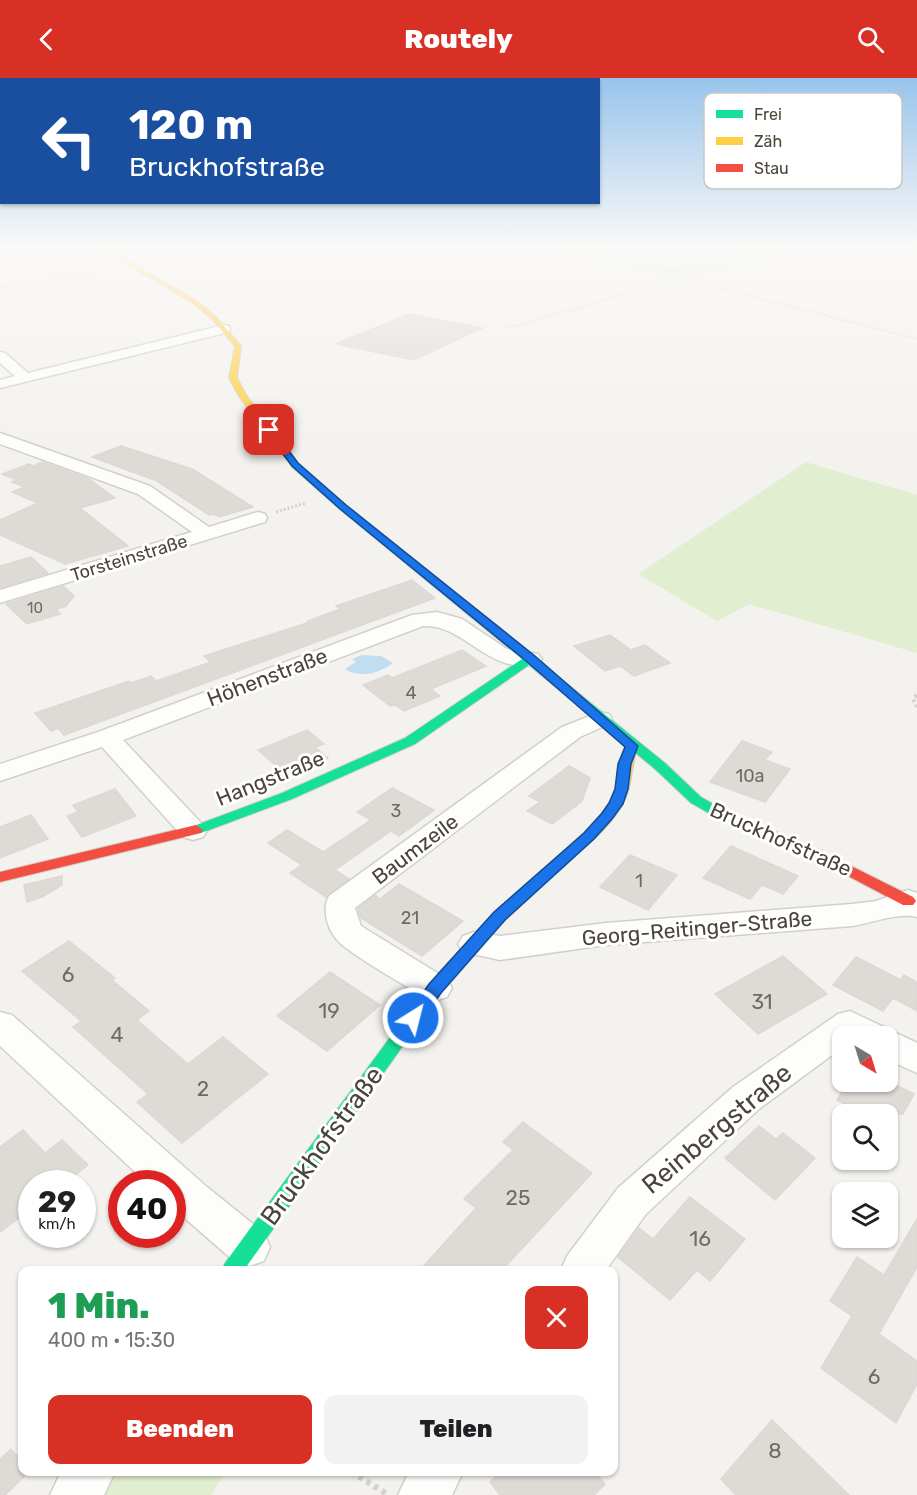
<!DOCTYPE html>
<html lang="de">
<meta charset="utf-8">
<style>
:root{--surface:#fff;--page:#f2f2f2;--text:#202124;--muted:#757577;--accent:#d93025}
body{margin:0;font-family:Rubik,sans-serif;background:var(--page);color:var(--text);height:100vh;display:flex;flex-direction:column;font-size:22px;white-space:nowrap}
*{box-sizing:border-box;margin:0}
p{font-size:20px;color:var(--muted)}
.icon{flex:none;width:33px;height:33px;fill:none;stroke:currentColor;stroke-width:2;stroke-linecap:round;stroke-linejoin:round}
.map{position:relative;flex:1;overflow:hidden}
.drawer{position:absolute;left:18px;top:1188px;width:600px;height:210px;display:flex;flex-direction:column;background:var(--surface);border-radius:12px;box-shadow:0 2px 4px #0004}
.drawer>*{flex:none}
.banner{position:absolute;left:0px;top:0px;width:600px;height:126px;box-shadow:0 2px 4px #0004;background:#1a4fa0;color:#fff;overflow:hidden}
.needle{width:39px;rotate:142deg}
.controls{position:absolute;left:832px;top:948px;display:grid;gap:12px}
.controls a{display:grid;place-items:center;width:66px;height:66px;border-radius:12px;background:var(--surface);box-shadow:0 2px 4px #0004;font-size:30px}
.speed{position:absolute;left:18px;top:1092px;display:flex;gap:12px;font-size:30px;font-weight:700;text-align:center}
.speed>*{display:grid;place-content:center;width:78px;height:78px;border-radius:50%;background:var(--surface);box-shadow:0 2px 4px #0004;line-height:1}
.speed small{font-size:15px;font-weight:400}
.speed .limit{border:9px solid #d22;background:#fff;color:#111}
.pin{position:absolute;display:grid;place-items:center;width:51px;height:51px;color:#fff;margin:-26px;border-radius:12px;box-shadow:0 3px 9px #0006}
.me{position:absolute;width:66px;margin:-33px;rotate:36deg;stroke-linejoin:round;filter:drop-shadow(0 0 4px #0008)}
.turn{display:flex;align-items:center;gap:21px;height:126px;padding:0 30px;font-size:27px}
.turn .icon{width:78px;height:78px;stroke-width:2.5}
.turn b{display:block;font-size:42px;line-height:51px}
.round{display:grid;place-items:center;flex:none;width:63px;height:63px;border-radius:12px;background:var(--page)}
.head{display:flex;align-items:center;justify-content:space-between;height:102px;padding:0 30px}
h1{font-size:36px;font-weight:800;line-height:45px;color:#1e9e55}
.action{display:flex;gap:12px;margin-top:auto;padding:12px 30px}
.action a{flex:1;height:69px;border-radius:12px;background:var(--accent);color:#fff;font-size:24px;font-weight:800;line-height:69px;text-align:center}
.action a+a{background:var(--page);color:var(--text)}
header{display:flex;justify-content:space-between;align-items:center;height:78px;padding:0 30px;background:var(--accent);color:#fff;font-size:27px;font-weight:800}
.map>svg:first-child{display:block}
.green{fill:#e1eecf}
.water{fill:#c0ddf1}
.building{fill:#dedbd6;stroke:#dcd9d4;stroke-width:1.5}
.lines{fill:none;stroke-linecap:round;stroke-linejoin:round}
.street-casing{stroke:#d2d0cb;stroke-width:3}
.fast-casing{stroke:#d3cfc5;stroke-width:2}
.slow-casing{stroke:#d3cfc5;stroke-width:2}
.jam-casing{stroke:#d3cfc5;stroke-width:2}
.path-far3{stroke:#d3d2cc;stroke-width:1.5;stroke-dasharray:1.5 1.5;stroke-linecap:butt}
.path-far2{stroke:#d3d2cc;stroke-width:3;stroke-dasharray:2 2;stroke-linecap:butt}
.path-far1{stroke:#d3d2cc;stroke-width:4;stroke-dasharray:3 3;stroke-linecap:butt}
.path{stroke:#d3d2cc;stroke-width:6;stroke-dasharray:4.5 4.5;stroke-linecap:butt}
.street{fill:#fdfdfc;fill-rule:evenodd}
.fast{fill:#16e098;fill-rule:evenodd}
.slow{fill:#ffcf43;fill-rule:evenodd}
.jam{fill:#f24e42;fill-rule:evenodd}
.route{fill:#1a73e8;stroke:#114b97;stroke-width:1.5}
.labels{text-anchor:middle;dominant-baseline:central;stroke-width:6;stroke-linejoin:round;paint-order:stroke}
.far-number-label{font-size:15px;fill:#706a61}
.far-street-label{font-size:18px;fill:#4b4439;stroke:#fff}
.number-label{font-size:18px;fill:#706a61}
.street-label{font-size:21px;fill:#4b4439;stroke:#fff}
.near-number-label{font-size:21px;fill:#706a61}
.near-street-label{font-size:26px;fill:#4b4439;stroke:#fff}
.key{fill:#fff;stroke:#c9c7c4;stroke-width:1.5}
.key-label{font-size:16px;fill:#4b4439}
</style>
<header><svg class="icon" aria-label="back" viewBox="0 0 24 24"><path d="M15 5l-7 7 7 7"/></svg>Routely<svg class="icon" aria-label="search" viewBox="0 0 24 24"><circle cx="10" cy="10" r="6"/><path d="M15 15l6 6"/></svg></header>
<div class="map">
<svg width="917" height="1417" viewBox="0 0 917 1417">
<rect width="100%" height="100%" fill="#f4f2ee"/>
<g class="green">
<path d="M548,169H574L673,191L765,169H796L713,192L674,198Z"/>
<path d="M806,384L917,417V575L749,526L717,543L638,496Z"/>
<path d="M113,1394H225L211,1417H96Z"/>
</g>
<path class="water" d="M362,577L381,578L393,585C380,595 360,601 345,591L356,584L352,581Z"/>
<g class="building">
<path d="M409,236L482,250L414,282L335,266Z"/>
<path d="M121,368L192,391L253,429L219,439L214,436L209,437L157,403L92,379Z"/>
<path d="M42,384L89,401L115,420L80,430L128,468L65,486L0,457V442L38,425L12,414L25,409L12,404L17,402L2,396L29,386L33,388Z"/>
<path d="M31,479L48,495L0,510V488Z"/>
<path d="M412,502L435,520L64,657L58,650L51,653L35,635L129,603L131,605L151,598L156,603L211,584L204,578L310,544L308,543L340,531L336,528Z"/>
<path d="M63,508L74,518L66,528L56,531L60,536L27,546L6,526Z"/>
<path d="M610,557L631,572L645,567L670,585L634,598L620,588L605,593L574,568Z"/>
<path d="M462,572L486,588L431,611L440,618L404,633L395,627L390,628L363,607L388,597L392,600Z"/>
<path d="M307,652L324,666L315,669L328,680L288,698L258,672Z"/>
<path d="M742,663L772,674L765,682L790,691L765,724L710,704Z"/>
<path d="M569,688L590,700L582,723L552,746L527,733L540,724L529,718Z"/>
<path d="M392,710L434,732L399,758L391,753L335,792L349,801L326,819L290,795L302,787L268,765L287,752L323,774L371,742L357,734Z"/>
<path d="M115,711L136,738L82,759L67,738L78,734L73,727Z"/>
<path d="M31,737L48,761L0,780V749Z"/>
<path d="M731,768L798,798L783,816L762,807L750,821L703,800Z"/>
<path d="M630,777L677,797L648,832L600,809Z"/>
<path d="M62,798V807L42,819L27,824L24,807Z"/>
<path d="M399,806L463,843L422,878L361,840L358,831L375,817L380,821Z"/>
<path d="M69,863L115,900L112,902L149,933L137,942L188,986L223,959L268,996L182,1065L137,1024L148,1016L73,949L81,943L22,893Z"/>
<path d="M783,878L827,916L758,956L715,916Z"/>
<path d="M856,879L901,902L904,897L917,904V933L893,920L883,933L833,907Z"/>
<path d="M330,894L380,927L327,973L277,938Z"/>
<path d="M848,1004H890L914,1016L903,1036H846L850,1029L837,1022Z"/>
<path d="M523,1044L592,1095L502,1192H420L476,1130L464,1121L513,1072L503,1064Z"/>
<path d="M759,1048L776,1061L783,1055L815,1080L775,1122L725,1080Z"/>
<path d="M23,1052L45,1075L62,1062L88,1087L64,1106H32V1130L0,1154V1069Z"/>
<path d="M690,1119L745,1161L710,1203L697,1192L670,1222L618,1179L639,1150L653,1161Z"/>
<path d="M917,1141V1189L879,1256L917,1283V1306L896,1345L821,1290L852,1238L830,1223L857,1179L884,1197Z"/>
<path d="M772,1342L849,1417H736L721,1401Z"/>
<path d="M11,1371L22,1384V1394H29L5,1417H0V1381Z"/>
<path d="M500,1394H594L605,1406L594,1417H500L490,1404Z"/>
</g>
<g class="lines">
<g class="street-casing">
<g id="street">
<path d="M224,247L229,248L230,251L229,254L0,310V302L15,298L0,285V274L5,275L28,295Z"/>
<path d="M0,355L150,408L209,449L258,434L265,436L267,440L265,444L0,525V512L192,454L138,416L0,366Z"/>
<path d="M437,534L462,541L507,571L538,576L542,581L538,586C488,598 466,546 423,548L123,662L203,747L207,753L203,759L193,762L183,759L102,669L0,703V686L98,654L412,537Z"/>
<path d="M600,634L609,636L612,641L609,646L580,659L355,830L361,848L447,901L452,910L447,919L435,923L423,919C399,903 361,883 340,865C328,854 321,832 329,818L562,649Z"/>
<path d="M908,812L917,815V839C900,834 871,845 852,848L606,867L500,882L463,874L458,866L463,858L474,854L500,858L606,845L852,826L876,823Z"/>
<path d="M850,933L917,965V995L888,982V958H843V969L759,1031L646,1136L606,1192H561L567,1178L618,1110L733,1009L838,936Z"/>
<path d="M0,934L12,937L207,1109L264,1155L270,1169L264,1183L249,1188L234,1183L172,1129V1106H148L0,968Z"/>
<path d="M61,1394H115L104,1417H50Z"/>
<path d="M409,1394H463L452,1417H398Z"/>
</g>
</g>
<g class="fast-casing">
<g id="fast">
<path d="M276,364H282L298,385L346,427L665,685L701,719L722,731L824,774L826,777L824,780H814L712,737L691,725L655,691L529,587L415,666L292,721L201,755H191L189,752L191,749L282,715L405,660L522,581L340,431L292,389L275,366Z"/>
<path d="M572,768L579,773L577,776L505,842L441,914L244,1192H222L225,1185L429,906L495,834L567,770Z"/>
</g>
</g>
<g class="slow-casing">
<g id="slow">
<path d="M97,169H103L194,221L215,238L241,268L237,300L246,317L283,366L282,368H276L239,318L229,300L235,268L211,240L190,223Z"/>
<path d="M632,664L638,668C633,682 632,696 629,710C622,737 598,758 577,776H567L565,773L567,770C585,753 608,736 615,711C619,696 619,679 627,665Z"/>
</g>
</g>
<g class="jam-casing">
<g id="jam">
<path d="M196,747L203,752L201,755L0,804V794Z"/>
<path d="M819,772L913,819L916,823L913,827H903L814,780L812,777Z"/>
</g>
</g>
<g class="path-far3">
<path d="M545,169L683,201L917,261"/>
<path d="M854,169L917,181"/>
<path d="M164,184L264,169"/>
<path d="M684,200L803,169"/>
<path d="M0,209L109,193"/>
<path d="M504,249L520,247L678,200L749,172"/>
</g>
<path class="path-far2" d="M276,434L306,425"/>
<path class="path-far1" d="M917,617L913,621L917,629"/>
<path class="path" d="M351,1394L387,1416"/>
<use href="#street" class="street"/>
<use href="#fast" class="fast"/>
<use href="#slow" class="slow"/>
<use href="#jam" class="jam"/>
</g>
<linearGradient id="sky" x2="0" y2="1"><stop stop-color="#98c4ec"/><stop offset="0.46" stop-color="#faf9f7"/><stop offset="1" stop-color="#faf9f7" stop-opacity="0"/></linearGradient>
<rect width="917" height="367" fill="url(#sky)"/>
<path class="route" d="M266,350H272L298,385L346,427L535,578L638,668L631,686L628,711L623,726L612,741L594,761L505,842L441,915L420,945L413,947L407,945L405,940L429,906L494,834L584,755L602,735L609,725L615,711L618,686L625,669L526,583L340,431L292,388L265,352Z"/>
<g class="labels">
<g class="far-number-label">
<text x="35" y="530">10</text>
</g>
<g class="far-street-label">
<text transform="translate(129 480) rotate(-17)">Torsteinstraße</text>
</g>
<g class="number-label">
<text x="411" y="615">4</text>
<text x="750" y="698">10a</text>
<text x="396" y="733">3</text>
<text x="639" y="803">1</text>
<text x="410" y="840">21</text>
</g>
<g class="street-label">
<text transform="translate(267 599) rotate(-21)">Höhenstraße</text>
<text transform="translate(270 700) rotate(-22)">Hangstraße</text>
<text transform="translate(781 761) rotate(24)">Bruckhofstraße</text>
<text transform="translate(415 771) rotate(-37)">Baumzeile</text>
<text transform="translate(697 850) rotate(-5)">Georg-Reitinger-Straße</text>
</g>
<g class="near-number-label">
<text x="68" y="896">6</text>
<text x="762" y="923">31</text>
<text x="329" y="932">19</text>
<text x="117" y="956">4</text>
<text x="203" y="1010">2</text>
<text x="518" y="1119">25</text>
<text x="700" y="1160">16</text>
<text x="874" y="1298">6</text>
<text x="775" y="1372">8</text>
</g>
<g class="near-street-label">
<text transform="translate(717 1051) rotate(-40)">Reinbergstraße</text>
<text transform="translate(322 1068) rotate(-54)">Bruckhofstraße</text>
</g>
</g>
<rect x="704" y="15" width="198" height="96" rx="9" class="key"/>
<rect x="716" y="32" width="27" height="8" fill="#16e098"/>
<rect x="716" y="59" width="27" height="8" fill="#ffcf43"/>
<rect x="716" y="86" width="27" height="8" fill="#f24e42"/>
<g class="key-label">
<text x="754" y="42">Frei</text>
<text x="754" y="69">Zäh</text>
<text x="754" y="96">Stau</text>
</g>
</svg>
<div class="controls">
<a><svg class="needle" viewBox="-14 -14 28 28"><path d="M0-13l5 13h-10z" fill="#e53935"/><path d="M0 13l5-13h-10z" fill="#757577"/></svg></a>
<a><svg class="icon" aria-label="search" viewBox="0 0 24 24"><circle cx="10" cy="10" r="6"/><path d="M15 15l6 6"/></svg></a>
<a><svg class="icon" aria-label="layers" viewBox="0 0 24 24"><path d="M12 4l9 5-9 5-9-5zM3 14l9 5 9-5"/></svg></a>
</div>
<div class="speed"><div>29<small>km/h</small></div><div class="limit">40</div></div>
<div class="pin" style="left:269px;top:352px;background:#d93025"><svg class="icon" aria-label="arrive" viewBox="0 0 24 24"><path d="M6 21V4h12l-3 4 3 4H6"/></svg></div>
<svg class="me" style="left:413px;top:940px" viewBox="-20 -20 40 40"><circle r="17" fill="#1a73e8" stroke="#fff" stroke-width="3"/><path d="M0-11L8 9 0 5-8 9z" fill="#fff"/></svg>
<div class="banner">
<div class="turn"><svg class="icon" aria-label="left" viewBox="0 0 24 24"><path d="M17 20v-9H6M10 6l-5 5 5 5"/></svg><div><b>120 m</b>Bruckhofstraße</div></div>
</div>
<section class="drawer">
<div class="head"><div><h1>1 Min.</h1><p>400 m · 15:30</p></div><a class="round" style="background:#d93025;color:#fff"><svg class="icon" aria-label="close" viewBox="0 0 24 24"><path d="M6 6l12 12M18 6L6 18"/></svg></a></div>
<div class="action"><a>Beenden</a><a>Teilen</a></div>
</section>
</div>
